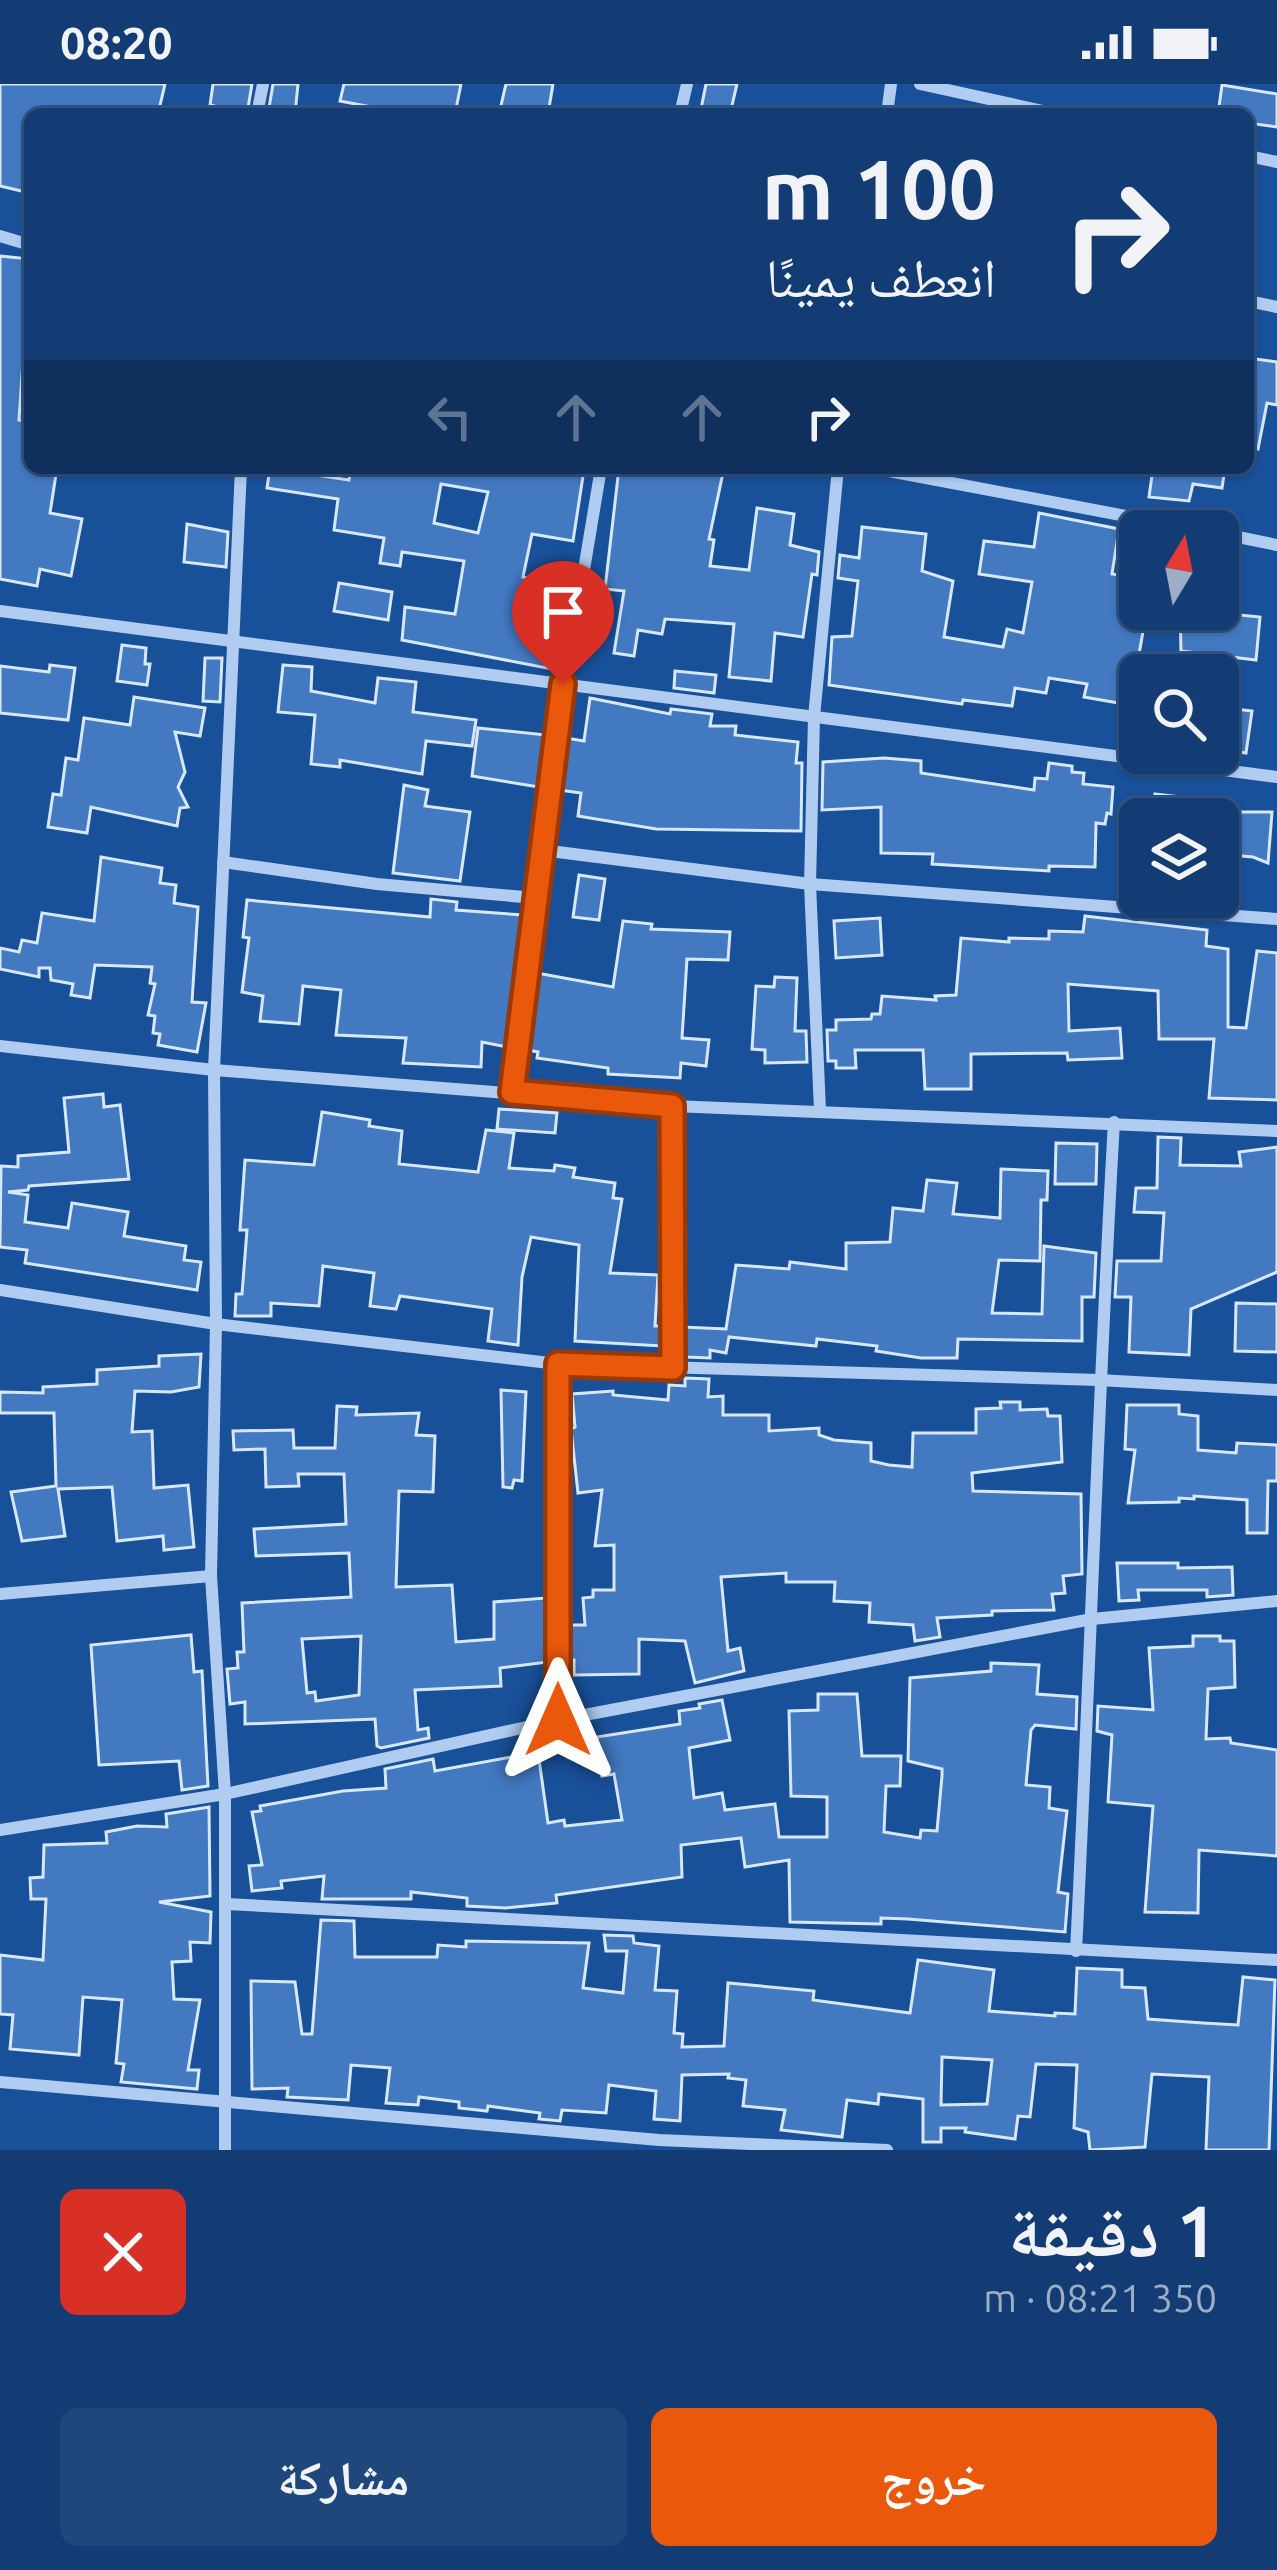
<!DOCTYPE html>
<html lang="ar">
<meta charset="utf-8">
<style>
:root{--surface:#133c74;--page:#20477c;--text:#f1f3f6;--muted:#9dadc5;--line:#325686;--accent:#ea580c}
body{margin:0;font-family:Ubuntu,"Noto Naskh Arabic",sans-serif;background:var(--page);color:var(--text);direction:rtl;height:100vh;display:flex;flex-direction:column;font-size:45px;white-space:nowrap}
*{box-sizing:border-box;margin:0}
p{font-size:39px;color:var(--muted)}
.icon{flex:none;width:66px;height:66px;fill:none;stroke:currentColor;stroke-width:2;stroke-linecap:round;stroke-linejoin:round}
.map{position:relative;height:2066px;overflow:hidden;direction:ltr}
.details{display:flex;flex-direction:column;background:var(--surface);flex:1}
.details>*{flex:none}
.top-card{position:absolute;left:24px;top:24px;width:1230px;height:366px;border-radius:18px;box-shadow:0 3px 9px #0004,0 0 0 3px var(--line);direction:rtl;background:#133c74;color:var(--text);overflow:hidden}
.needle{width:78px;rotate:10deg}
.buttons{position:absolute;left:1119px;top:426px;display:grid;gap:24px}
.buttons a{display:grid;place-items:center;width:120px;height:120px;border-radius:18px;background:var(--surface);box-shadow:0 3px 9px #0004,0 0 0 3px var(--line);font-size:60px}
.pin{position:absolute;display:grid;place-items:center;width:102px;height:102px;color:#fff;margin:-123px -51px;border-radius:50% 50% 50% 0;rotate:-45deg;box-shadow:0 0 12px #0007}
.pin .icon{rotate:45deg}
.me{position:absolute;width:132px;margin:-66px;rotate:0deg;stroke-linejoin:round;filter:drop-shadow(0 0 9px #0008)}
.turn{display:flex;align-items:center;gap:42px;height:252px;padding:0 60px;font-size:54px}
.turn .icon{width:156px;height:156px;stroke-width:2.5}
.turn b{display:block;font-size:84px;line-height:102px}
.lanes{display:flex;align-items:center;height:114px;padding:0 60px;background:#0003;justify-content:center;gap:60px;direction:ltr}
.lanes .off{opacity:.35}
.round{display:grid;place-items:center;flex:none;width:126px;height:126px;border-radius:18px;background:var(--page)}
.summary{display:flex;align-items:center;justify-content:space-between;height:204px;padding:0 60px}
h1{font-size:72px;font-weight:700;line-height:90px}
.action{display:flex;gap:24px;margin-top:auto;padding:24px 60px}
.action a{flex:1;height:138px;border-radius:18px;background:var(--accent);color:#fff;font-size:48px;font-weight:700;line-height:138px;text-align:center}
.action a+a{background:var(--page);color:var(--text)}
.status{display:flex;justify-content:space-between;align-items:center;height:84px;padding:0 60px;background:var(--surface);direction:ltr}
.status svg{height:33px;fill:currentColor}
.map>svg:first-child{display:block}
.building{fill:#4279c1;stroke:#d7e7fc;stroke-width:3;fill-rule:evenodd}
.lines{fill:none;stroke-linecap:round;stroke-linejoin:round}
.minor{stroke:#b0cdf1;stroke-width:12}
.route-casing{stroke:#983908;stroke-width:30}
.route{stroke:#ea580c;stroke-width:21}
</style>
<div class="status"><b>08:20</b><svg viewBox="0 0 49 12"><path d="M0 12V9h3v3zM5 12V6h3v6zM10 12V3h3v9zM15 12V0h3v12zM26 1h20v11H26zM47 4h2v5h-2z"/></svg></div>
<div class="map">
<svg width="1277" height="2066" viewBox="0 0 1277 2066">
<rect width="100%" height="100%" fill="#19509a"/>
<g class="building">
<path d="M0,0H165L158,30H137L111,23L109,30H30V109L0,102Z"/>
<path d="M213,0H252L247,30L210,21Z"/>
<path d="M273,0H298L295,30H268Z"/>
<path d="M344,0H461L455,30H408L340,17Z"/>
<path d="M506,0H553L548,30H499Z"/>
<path d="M706,0H737L730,30H700Z"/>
<path d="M1222,1L1277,10V43L1248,39V30H1218Z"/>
<path d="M0,172L30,175V277L23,276L19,336L30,338V384H57L50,429L82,435L71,492L40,485L37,502L0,495Z"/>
<path d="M1248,274L1277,278V321L1267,319L1258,365L1248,364Z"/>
<path d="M270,384L349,396L351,384H551L583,392L573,457L532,450L523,493L568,501L552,585L402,556L405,523L455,530L464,477L402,468L400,482L380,479L384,454L334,446L338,415L267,404ZM441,400L488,408L478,449L434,439Z"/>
<path d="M619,384H724L709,455L714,456L710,482L749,486L757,424L794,430L790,461L819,468L817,491L812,490L803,553L775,549L771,597L729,593L734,540L665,535L662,550L638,546L634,572L614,569L624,507L605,505Z"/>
<path d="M1153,384H1225L1222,404L1193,400L1189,417L1149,413Z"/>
<path d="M1039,429L1119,445L1112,490L1140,494V541L1144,542L1130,621L1084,613L1087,600L1049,594L1046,609L1015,604L1012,622L963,616L962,620L829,601L832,553L852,552L858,497L838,494L840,471L859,474L862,443L926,450L922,487L953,497L944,553L1003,563L1007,545L1023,549L1032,498L979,490L984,457L1034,463Z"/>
<path d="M187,440L228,448L226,483L184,478Z"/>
<path d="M339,499L392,508L388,536L334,527Z"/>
<path d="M1180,525L1260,533L1256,576L1181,567Z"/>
<path d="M122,561L146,564L145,580H150L147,601L117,597Z"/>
<path d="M205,574H222L220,618L203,617Z"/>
<path d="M50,581L75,584L68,636L0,629V582L49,588Z"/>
<path d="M283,581L312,583L311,607L375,619L378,594L416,598L413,628L476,636L472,662L426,657L422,690L340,676V683L311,680L315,631L278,628Z"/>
<path d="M675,587L716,591L714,609L674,604Z"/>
<path d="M134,613L205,624L200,652L175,648L185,688L178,703L188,723L180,724L177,742L91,723L87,749L48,743L53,710L61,711L66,674L78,676L84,634L130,641Z"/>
<path d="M590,614L670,630L671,625L712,630L710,642H736L735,651L798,658L796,679H802L801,747L656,745L578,732L581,709L559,706L566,654L584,657Z"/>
<path d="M1218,623L1252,627L1246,669L1218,665Z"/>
<path d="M478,644L546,651L539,703L472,692Z"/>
<path d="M884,674L921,677V689L1034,706L1035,694L1047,695L1049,679L1072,682V688L1084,689L1083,700L1113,703L1111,730L1107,729L1105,740L1096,739L1095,783L1049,782V787L932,780L933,770L881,769V723L822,726L823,678Z"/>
<path d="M404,701L428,706L425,722L470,728L460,797L393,789Z"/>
<path d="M1155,710L1199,715L1197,735H1152Z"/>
<path d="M1218,728H1272L1268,779L1253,773L1218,770Z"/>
<path d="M101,773L162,784L160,799L176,801L174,819L198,823L192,918L206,919L197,968L158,961L160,950L153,949L155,932L148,931L155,900L150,899L152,883L95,881L90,914L71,911L73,900L51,896L50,884H39V893L0,885V864L19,868L22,856L37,859L42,829L94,837Z"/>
<path d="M579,791L605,795L599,836L573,833Z"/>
<path d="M431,815L457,818L456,826L523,831L507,963L482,958L481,983L403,979L406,954L336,951L341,906L303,902L299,940L260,937L263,912L242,908L249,854L243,853L247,816L430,833Z"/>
<path d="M1085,832L1207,846L1206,862L1228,865V943L1246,944L1257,867L1277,869V1016L1209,1014L1214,955H1159L1158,907L1068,900L1069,947L1120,944L1122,974L1068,976L1067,969L971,970V1005H925L923,966H855L856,984H836V977H828L827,946H836V936L871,935L872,930H880L882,912L936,916L935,912L956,911L961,854L1009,858V854L1049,855V847L1083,848Z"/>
<path d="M880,834L882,871L836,874L834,837Z"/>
<path d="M623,837L652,840L651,845L730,848L728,876L687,875L682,954L709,956L706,982L681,979L680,994L608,990V984L537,974L538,968L528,966L537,889L613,903Z"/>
<path d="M775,893L797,894L795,947H806L807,978L765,979V966L752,965L756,902L774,903Z"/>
<path d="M103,1010L104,1023L120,1021L129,1095L29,1102L28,1106L8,1108L28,1111L25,1138L68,1144L72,1119L128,1128L124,1152L186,1162L184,1176L201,1178L197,1206L25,1179L27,1166L0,1163L1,1082L18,1083V1072L69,1068L64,1014Z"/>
<path d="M499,1025L557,1029L555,1049L497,1045Z"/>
<path d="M322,1028L370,1036L369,1042L402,1047L399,1080L478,1088L486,1046L514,1049L509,1084L554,1087L555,1081L575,1084L573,1093L615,1099L613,1114L622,1115L610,1189L658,1191L655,1242H662V1262L575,1257L579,1161L531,1153L522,1193L518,1261L488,1257L492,1225L400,1212L396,1225L370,1222L374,1189L323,1182L319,1222L271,1219V1232H235L236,1210H242L247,1146H240L245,1076L314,1081Z"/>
<path d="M1158,1053L1181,1054L1180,1081L1241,1082L1239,1068L1277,1063V1188L1191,1225L1189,1271L1129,1268L1131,1213H1115L1117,1177H1161L1164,1129L1134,1128L1136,1104H1157Z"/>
<path d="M1056,1059L1097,1060L1096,1100H1055Z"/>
<path d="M1001,1085L1048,1087L1047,1116H1041L1040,1177L999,1176L992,1229L1042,1230L1044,1162L1096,1169L1094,1213H1082V1257L958,1255L957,1274H921L876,1267L877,1262L817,1255L816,1262L729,1253L726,1269L710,1266V1274L686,1273L683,1243L726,1245L736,1181L789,1185L790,1178L846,1185V1159L890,1158L893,1124L923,1127L927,1096L957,1099L953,1130L1000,1134Z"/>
<path d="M1236,1219L1277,1220V1268L1235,1267Z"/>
<path d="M201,1270L199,1303L171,1308L135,1307L132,1348L152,1347L154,1404L188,1401L194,1463L164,1466L163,1452L117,1457L112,1403L58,1405L65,1452L22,1457L11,1408L56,1402L54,1329H0V1308L43,1309V1303L97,1300V1286L159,1282V1272Z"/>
<path d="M685,1294L709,1295L708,1313L723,1312V1331H769V1347L819,1344V1351L834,1356L871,1359V1377L889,1381L912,1383L913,1349H976V1325L1001,1324L1000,1318H1020V1326L1047,1325L1048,1332H1060L1062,1378L972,1389L973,1407L1081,1410L1082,1490L1063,1492L1065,1509L1052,1510L1054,1526L992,1527V1531L937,1534L940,1553L915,1557L913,1541L869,1538L870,1519L834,1517L835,1498H786V1489L721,1493L728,1567L740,1564L744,1587L695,1599L685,1557L639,1555V1590L574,1591V1576H568V1541H585L583,1514L593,1513V1506H614V1461L595,1462L602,1406L578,1409L571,1345L575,1343L572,1310L613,1307V1311L668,1316L669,1301L685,1302Z"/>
<path d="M501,1306L526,1308L522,1397L514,1396L512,1404L503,1403Z"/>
<path d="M1127,1321H1179V1330L1198,1332V1366L1236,1369L1237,1359L1277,1361V1397H1268L1267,1449H1247V1416L1194,1412V1415L1179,1414V1418L1128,1419L1135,1366L1125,1365Z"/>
<path d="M337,1322L357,1323L356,1331L419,1329L416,1351L435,1352L433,1408L399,1407L396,1503L452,1501L456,1558L494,1555V1518L545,1514L548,1578L500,1584L501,1602L415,1606L418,1646L428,1644L429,1654L381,1664L377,1662L375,1635L245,1640V1618L230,1620L227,1585L238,1584L237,1568H244L242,1519L351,1513L349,1469L256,1472L254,1445L346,1440L344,1390H298L299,1402L266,1403L265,1365L234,1366L233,1347L293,1346L294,1364H335ZM361,1552L359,1611L316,1617L315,1608L307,1609L302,1555Z"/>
<path d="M1117,1479H1178V1484L1232,1483L1233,1511L1207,1513V1506H1138L1139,1516L1119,1517Z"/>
<path d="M191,1551L194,1588L202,1587L208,1702L182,1706L179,1677L99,1681L91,1561Z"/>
<path d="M1193,1552H1220V1557H1234L1235,1603L1208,1605L1206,1655L1230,1654L1231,1659L1277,1666V1772L1199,1766L1198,1829L1145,1828L1153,1722L1108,1718L1112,1651L1097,1647L1098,1622L1153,1626L1149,1564L1193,1562Z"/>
<path d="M991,1579L1039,1581L1037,1610L1077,1613L1076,1645L1035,1641L1031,1646L1026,1701L1050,1703L1049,1724L1067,1727L1058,1808L1068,1810L1065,1848L908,1835L881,1834V1840L790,1838L789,1776L745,1783L741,1754L681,1761L682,1793L556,1811L557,1819L506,1824L467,1822V1814L411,1808V1815H322L324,1792L281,1797L282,1804L252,1807L249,1782L262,1781L252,1728L261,1727L260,1722L343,1707L386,1704L385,1685L433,1675L435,1687L538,1668L548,1739L564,1736L565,1742L622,1736L614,1690L602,1692L597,1653L680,1640L679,1627L700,1624L699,1620L722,1616L730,1656L689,1664L694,1714L722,1709L725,1726L775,1720L779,1753H827V1713L791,1712L789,1627L818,1626V1610H857L862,1672H901L900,1702H886L884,1748L920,1754L921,1746L937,1747L942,1692V1685L908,1677L910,1594L991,1587Z"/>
<path d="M209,1723L210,1812L159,1818L211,1828L210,1859L190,1858L191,1877L172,1878L174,1915L200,1916L188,1986H199L197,2005L121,1998L124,1980L116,1979L122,1916L83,1913L79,1971L10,1965L13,1931L0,1930V1871L43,1876L46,1815H31L30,1794L43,1793L44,1761L107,1759L106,1748L137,1742L167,1743L166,1730Z"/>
<path d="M321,1836L354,1837L355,1873H437L438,1861L466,1863V1857L589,1859L583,1904L623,1909L627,1867H606L604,1851L633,1852L634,1859L659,1862L655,1906L677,1907L674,1949L683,1950L682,1963L724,1962L728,1899L814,1907L813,1916L910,1929L918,1876L994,1886L989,1927L1055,1932V1929L1075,1930L1077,1884L1122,1886V1903L1145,1904L1148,1935L1203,1939L1238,1941L1243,1893L1275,1896L1269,2066H1206L1209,1993L1152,1990L1145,2063L1090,2066L1088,2048L1074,2044L1077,1981L1036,1980L1030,2033L1018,2032L1015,2055L965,2048L966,2044H941V2058H923V2015L879,2010L878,2020L847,2016L842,2053L781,2046L785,2026L743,2022L746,1996L728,1994L729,1990L682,1991L680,2037L654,2035L656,2007L609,2001L606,2029L562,2026L560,2037L539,2035L540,2029L488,2022L487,2027L459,2024V2018L419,2013L418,2021L386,2019L390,1984L351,1981L348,2016L287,2013L288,2004L252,2005L251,1897L295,1898L302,1950H312ZM942,1973L992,1976L987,2020L941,2021Z"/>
</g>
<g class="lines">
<g class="minor">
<path d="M920,0L1057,30"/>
<path d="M257,30L263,0"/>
<path d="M680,30L687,0"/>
<path d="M887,30L891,0"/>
<path d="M1248,72L1277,78"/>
<path d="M0,152L30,161"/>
<path d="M1248,217L1277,223"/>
<path d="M873,384L1205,447"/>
<path d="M1218,449L1277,461"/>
<path d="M0,527L1277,693"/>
<path d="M542,766L810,800L1277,835"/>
<path d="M223,778L377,800L535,814"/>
<path d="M0,962L214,986L672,1022L1277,1047"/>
<path d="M512,1008L553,671L601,384"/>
<path d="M672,1022L673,1284"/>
<path d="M820,1026L810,800L814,633L838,384"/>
<path d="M0,1206L216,1240L558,1280L1099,1296L1277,1306"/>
<path d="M558,1280V1636"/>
<path d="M0,1510L211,1492"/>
<path d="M0,1746L225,1710L558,1636L1092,1535L1277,1517"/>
<path d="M226,1820L1277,1876"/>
<path d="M1076,1867C1090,1591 1098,1314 1114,1038"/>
<path d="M0,1998L659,2056L887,2066"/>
<path d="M225,2066V1710L211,1492L216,1240L214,986L241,384"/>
</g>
</g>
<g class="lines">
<g class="route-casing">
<path id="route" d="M558,1636V1280L673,1284L672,1022L512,1008L563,600"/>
</g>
<use href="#route" class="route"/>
</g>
</svg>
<div class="buttons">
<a><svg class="needle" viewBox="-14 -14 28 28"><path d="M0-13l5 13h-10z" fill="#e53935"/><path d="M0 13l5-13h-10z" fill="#9dadc5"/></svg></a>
<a><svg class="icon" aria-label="search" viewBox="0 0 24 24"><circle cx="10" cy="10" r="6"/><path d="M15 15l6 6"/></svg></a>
<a><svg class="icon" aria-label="layers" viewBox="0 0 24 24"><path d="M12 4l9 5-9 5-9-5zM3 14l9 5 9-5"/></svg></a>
</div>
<div class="pin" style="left:563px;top:600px;background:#d93025"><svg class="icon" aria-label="arrive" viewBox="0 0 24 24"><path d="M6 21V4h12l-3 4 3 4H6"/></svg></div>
<svg class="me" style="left:558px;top:1636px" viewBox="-20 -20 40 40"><path d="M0-17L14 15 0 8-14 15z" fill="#ea580c" stroke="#fff" stroke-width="4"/></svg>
<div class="top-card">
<div class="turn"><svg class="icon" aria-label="right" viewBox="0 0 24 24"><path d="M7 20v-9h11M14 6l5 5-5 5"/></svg><div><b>100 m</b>انعطف يمينًا</div></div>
<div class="lanes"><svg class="icon off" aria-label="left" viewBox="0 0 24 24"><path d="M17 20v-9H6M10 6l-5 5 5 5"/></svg><svg class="icon off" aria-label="ahead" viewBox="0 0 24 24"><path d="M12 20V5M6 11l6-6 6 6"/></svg><svg class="icon off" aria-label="ahead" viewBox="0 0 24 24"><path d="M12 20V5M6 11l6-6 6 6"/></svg><svg class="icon" aria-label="right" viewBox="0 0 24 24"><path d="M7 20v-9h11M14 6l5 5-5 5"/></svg></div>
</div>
</div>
<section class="details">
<div class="summary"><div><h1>1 دقيقة</h1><p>350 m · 08:21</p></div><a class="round" style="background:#d93025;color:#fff"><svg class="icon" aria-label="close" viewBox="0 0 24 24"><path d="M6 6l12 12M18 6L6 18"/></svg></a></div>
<div class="action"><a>خروج</a><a>مشاركة</a></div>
</section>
